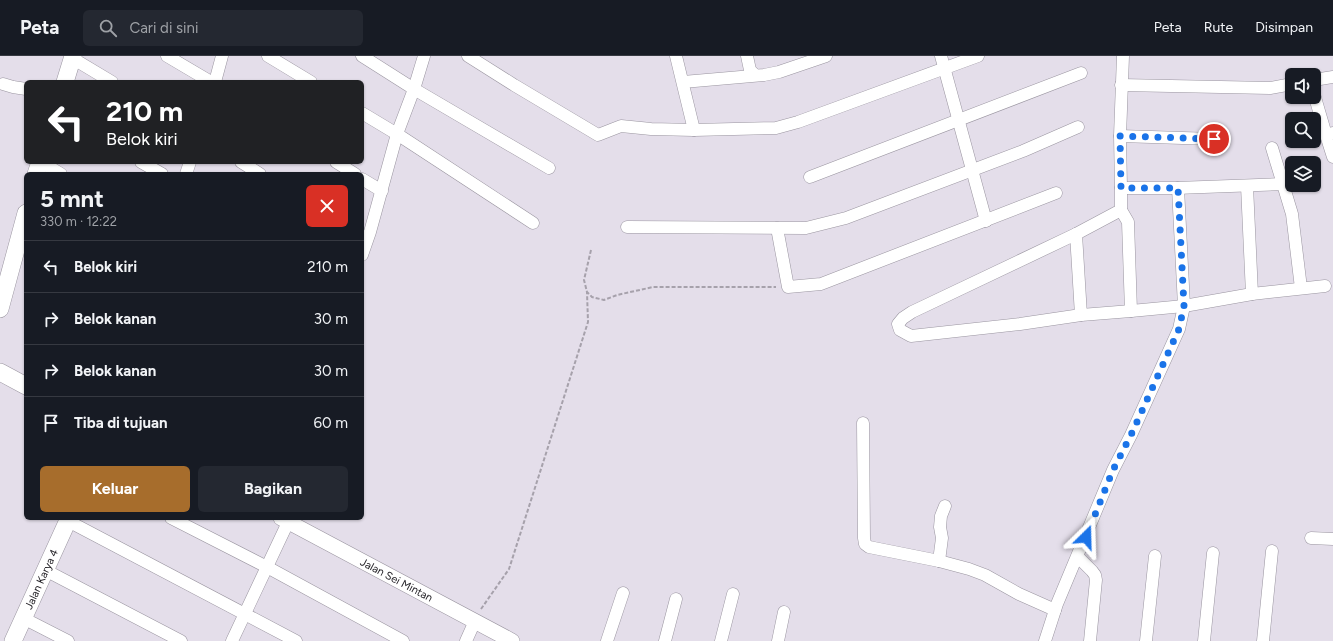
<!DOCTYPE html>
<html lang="id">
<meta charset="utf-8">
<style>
:root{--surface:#171b24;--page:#242831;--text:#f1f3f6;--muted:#9ea1a6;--line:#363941;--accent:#a76d2c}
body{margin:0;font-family:Figtree,sans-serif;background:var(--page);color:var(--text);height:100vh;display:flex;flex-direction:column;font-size:15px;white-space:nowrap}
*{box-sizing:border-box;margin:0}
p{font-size:13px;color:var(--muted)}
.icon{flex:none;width:22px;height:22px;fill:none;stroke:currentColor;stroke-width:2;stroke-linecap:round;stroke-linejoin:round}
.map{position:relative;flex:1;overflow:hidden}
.details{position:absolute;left:24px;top:116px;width:340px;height:348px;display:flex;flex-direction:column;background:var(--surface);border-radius:6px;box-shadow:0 1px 3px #0004}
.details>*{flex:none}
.banner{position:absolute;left:24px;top:24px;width:340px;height:84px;border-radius:6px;box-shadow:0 1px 3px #0004;background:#202124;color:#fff;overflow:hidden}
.buttons{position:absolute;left:1285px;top:12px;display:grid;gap:8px}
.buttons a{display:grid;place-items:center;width:36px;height:36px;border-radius:6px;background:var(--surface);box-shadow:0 1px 3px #0004;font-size:20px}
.pin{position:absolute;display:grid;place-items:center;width:34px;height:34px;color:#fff;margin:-17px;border:2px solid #fff;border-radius:50%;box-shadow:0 1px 4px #0007}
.me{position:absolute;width:44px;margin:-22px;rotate:22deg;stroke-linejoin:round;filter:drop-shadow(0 0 3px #0008)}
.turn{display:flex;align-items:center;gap:14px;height:84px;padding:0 16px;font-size:18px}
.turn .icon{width:52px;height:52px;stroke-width:2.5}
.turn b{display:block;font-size:28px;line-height:34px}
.round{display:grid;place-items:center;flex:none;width:42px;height:42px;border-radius:6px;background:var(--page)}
.summary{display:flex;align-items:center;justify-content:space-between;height:68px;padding:0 16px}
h1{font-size:24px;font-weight:700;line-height:30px}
.action{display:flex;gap:8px;margin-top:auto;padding:8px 16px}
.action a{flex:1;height:46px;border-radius:6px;background:var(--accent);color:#fff;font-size:16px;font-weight:700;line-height:46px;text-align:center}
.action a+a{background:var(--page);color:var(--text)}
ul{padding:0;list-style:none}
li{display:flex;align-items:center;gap:12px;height:52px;padding:0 16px;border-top:1px solid var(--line)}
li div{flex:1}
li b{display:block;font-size:15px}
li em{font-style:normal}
header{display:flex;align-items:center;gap:24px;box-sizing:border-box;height:56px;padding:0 20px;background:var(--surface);border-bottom:1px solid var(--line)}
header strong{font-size:19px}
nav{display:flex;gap:22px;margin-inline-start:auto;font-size:14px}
.search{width:280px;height:36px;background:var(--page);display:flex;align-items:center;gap:10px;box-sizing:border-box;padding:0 14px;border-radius:6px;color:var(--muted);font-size:15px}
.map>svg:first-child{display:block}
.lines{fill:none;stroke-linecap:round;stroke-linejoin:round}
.minor-casing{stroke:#9a95a0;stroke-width:13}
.tertiary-casing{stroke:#9a95a0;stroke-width:16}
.secondary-casing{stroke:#9a95a0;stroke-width:18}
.path{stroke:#a6a1ab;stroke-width:2;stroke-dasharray:4 2;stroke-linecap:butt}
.minor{stroke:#fff;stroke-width:12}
.tertiary{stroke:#fff;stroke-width:15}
.secondary{stroke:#fff;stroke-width:17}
.route{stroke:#1a73e8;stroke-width:7;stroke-dasharray:0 12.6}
.labels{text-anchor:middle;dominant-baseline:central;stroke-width:3;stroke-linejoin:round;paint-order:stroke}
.street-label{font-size:11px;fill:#242227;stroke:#f1ebf8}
</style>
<header>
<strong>Peta</strong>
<div class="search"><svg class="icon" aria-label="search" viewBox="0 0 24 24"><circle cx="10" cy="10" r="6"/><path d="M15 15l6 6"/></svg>Cari di sini</div>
<nav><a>Peta</a><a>Rute</a><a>Disimpan</a></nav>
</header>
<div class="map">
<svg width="1333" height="585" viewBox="0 0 1333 585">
<rect width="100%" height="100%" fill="#e4deea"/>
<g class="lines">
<g class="minor-casing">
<g id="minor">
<path d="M167,0L211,26"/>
<path d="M268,0L311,26"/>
<path d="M362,0L414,33L549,112"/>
<path d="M468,0L514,29L598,79L621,70L651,73L694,74L776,72L798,66L978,0"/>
<path d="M676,0L694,74"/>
<path d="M747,0L750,14L755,19"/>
<path d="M941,0L986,165"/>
<path d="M1123,0L1120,80L1121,132H1176L1283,128"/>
<path d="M72,2L112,26"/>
<path d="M1314,24L1333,21"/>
<path d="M215,26L222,0"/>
<path d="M683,26L764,19L779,16L826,0"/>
<path d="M3,28L13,31L26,33"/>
<path d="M1121,29L1270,32L1292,28"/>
<path d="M1314,38L1326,79"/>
<path d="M362,57L397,78L533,167"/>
<path d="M1333,77L1326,79L1333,101"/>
<path d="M1120,80L1214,83"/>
<path d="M1272,92L1292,158L1301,232"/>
<path d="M41,106L61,118"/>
<path d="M141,106L162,118"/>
<path d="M241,106L260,118"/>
<path d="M336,106L355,118"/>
<path d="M186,118L190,106"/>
<path d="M810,121L1081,17"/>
<path d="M362,123L382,135"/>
<path d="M1247,130L1252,238"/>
<path d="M1121,132V154L1128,166L1131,255"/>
<path d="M1121,154L1076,178L912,256L903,262L898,268L900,274L911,280L1020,268L1081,259L1131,255L1184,250L1252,238L1325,230"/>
<path d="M627,171L806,172L846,162L1023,95L1078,71"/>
<path d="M777,172L788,231L821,228L1056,137"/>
<path d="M1076,178L1081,259"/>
<path d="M362,199L370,176L397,78L414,33L424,0"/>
<path d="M863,367L864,482L865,488L869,491L939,505L969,513L985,519L1019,538L1055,554"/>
<path d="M171,462L267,511L403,585"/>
<path d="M68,465L296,585"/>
<path d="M1311,482L1333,483"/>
<path d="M1078,501L1092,515L1095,519L1096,524L1090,585"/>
<path d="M939,505L942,482L940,471L941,460L945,450"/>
<path d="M45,514L181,585"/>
<path d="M23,562L68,585"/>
<path d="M232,585L290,462"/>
<path d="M466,585L475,565"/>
<path d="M607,585L623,537"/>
<path d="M665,585L676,543"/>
<path d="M721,585L733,538"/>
<path d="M778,585L784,556"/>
<path d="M1045,585L1057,548L1113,414L1131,379L1179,273L1184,250L1178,132"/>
<path d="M1146,585L1155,500"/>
<path d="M1204,585L1213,497"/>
<path d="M1263,585L1272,495"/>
</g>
</g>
<g class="tertiary-casing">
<g id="tertiary">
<path id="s1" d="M281,462L512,585"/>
</g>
</g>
<g class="secondary-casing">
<g id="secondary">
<path d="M65,26L73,0"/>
<path d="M36,118L40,106"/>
<path d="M0,253L26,157"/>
<path d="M0,316L26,330"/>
<path id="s2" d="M13,585L69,462"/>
</g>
</g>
<g class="path">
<path d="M591,194L584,224L587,236L592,241L604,244L617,239L653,231H776"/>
<path d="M481,553L509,513L588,266L587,236"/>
</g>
<use href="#minor" class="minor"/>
<use href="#tertiary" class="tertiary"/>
<use href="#secondary" class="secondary"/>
</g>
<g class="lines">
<path class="route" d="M1086,481L1113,414L1131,379L1179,273L1184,250L1178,132H1121L1120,80L1214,83"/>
</g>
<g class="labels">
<g class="street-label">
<text stroke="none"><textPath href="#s2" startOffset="68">Jalan Karya 4</textPath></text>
<text stroke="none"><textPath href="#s1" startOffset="131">Jalan Sei Mintan</textPath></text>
</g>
</g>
</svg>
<div class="buttons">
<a><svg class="icon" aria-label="sound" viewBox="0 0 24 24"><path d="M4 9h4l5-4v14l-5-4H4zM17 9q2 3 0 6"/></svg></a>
<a><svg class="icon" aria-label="search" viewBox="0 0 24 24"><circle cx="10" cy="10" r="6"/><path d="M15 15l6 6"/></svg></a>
<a><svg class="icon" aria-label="layers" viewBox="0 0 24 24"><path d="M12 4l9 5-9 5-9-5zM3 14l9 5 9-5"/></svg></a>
</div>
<div class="pin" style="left:1214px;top:83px;background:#d93025"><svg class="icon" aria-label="arrive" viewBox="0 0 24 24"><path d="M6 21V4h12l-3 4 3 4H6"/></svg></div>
<svg class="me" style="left:1086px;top:481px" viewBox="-20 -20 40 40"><path d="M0-17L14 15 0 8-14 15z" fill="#1a73e8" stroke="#fff" stroke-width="4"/></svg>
<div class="banner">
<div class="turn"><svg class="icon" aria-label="left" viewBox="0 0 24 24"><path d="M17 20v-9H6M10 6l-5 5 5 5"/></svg><div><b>210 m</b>Belok kiri</div></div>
</div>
<section class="details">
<div class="summary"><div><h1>5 mnt</h1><p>330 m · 12:22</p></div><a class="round" style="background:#d93025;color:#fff"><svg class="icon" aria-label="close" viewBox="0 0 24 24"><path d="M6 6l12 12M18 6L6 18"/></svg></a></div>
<ul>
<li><svg class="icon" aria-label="left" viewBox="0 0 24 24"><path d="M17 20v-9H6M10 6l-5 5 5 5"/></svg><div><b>Belok kiri</b></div><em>210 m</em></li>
<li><svg class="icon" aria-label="right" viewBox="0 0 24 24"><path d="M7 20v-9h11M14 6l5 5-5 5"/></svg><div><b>Belok kanan</b></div><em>30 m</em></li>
<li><svg class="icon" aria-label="right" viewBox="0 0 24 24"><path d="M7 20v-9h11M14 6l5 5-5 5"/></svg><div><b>Belok kanan</b></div><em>30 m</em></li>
<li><svg class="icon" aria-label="arrive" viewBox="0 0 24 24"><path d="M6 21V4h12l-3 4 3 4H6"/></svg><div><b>Tiba di tujuan</b></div><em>60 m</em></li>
</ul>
<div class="action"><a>Keluar</a><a>Bagikan</a></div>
</section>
</div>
